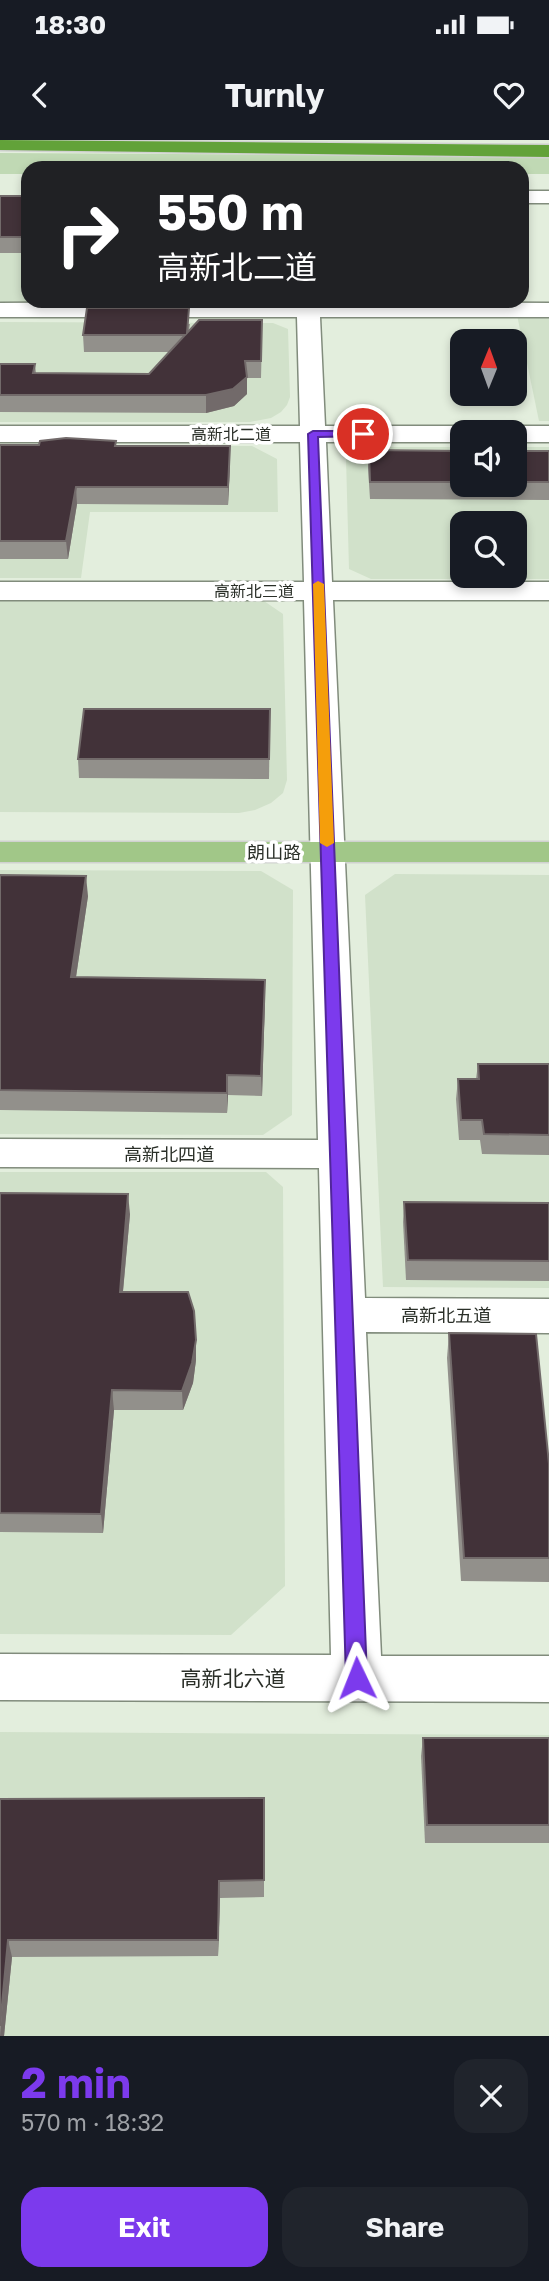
<!DOCTYPE html>
<meta charset="utf-8">
<style>
:root{--surface:#171b24;--page:#20242c;--text:#f1f3f6;--muted:#9ea1a6;--accent:#7c3aed}
body{margin:0;font-family:"Golos Text","Noto Sans SC",sans-serif;background:var(--page);color:var(--text);height:100vh;display:flex;flex-direction:column;font-size:26px;white-space:nowrap}
*{box-sizing:border-box;margin:0}
p{font-size:23px;color:var(--muted)}
.icon{flex:none;width:38px;height:38px;fill:none;stroke:currentColor;stroke-width:2;stroke-linecap:round;stroke-linejoin:round}
.map{position:relative;height:1896px;overflow:hidden}
.side{display:flex;flex-direction:column;background:var(--surface);flex:1}
.side>*{flex:none}
.hud{position:absolute;left:21px;top:21px;width:508px;height:147px;border-radius:21px;box-shadow:0 4px 10px #0003;background:#202124;color:#fff;overflow:hidden}
.needle{width:46px;rotate:1deg}
.tools{position:absolute;left:450px;top:189px;display:grid;gap:14px}
.tools a{display:grid;place-items:center;width:77px;height:77px;border-radius:14px;background:var(--surface);box-shadow:0 4px 10px #0003;font-size:35px}
.pin{position:absolute;display:grid;place-items:center;width:60px;height:60px;color:#fff;margin:-30px;border:4px solid #fff;border-radius:50%;box-shadow:0 2px 7px #0007}
.me{position:absolute;width:77px;margin:-38px;rotate:358deg;stroke-linejoin:round;filter:drop-shadow(0 0 5px #0008)}
.turn{display:flex;align-items:center;gap:24px;height:147px;padding:0 21px;font-size:32px}
.turn .icon{width:91px;height:91px;stroke-width:2.5}
.turn b{display:block;font-size:49px;line-height:60px}
.round{display:grid;place-items:center;flex:none;width:74px;height:74px;border-radius:21px;background:var(--page)}
.head{display:flex;align-items:center;justify-content:space-between;height:119px;padding:0 21px}
h1{font-size:42px;font-weight:700;line-height:52px;color:var(--accent)}
.cta{display:flex;gap:14px;margin-top:auto;padding:14px 21px}
.cta a{flex:1;height:80px;border-radius:21px;background:var(--accent);color:#fff;font-size:28px;font-weight:700;line-height:80px;text-align:center}
.cta a+a{background:var(--page);color:var(--text)}
.status{display:flex;justify-content:space-between;align-items:center;height:49px;padding:0 35px;background:var(--surface);direction:ltr}
.status svg{height:19px;fill:currentColor}
header{display:flex;justify-content:space-between;align-items:center;height:91px;padding:0 21px;background:var(--surface);font-size:32px;font-weight:700}
.map>svg:first-child{display:block}
.built{fill:#d1e1ca;fill-rule:evenodd}
.green{fill:#c0d9b4}
.lines{fill:none;stroke-linecap:round;stroke-linejoin:round}
.minor-casing{stroke:#818c7c;stroke-width:3}
.major-casing{stroke:#d0d1d0;stroke-width:3}
.highway-casing{stroke:#d0d1d0;stroke-width:3}
.minor{fill:#fff;fill-rule:evenodd}
.major{fill:#a1c788;fill-rule:evenodd}
.highway{fill:#62a239;fill-rule:evenodd}
.wall{fill:#92908b}
.shaded-wall{fill:#726a6a}
.building{fill:#423239;stroke:#726a6a;stroke-width:2}
.route{fill:#7c3aed;stroke:#51269a;stroke-width:2}
.slow{fill:#f59e0b}
.labels{text-anchor:middle;dominant-baseline:central;stroke-width:7;stroke-linejoin:round;paint-order:stroke}
.far-street-label{font-size:16px;fill:#2a2f28;stroke:#fff}
.street-label{font-size:18px;fill:#2a2f28;stroke:#fff}
.near-street-label{font-size:21px;fill:#2a2f28;stroke:#fff}
</style>
<div class="status"><b>18:30</b><svg viewBox="0 0 49 12"><path d="M0 12V9h3v3zM5 12V6h3v6zM10 12V3h3v9zM15 12V0h3v12zM26 1h20v11H26zM47 4h2v5h-2z"/></svg></div>
<header><svg class="icon" aria-label="back" viewBox="0 0 24 24"><path d="M15 5l-7 7 7 7"/></svg>Turnly<svg class="icon" aria-label="heart" viewBox="0 0 24 24"><path d="M12 20l-8-8c-3-5 5-10 8-4 3-6 11-1 8 4z"/></svg></header>
<div class="map">
<svg width="549" height="1896" viewBox="0 0 549 1896">
<rect width="100%" height="100%" fill="#e3eedd"/>
<g class="built">
<path d="M0,64H28V161L54,162H0Z"/>
<path d="M517,175H549V281H539Z"/>
<path d="M0,182L273,183L288,189L290,257L287,265L281,272L271,278L250,282H0Z"/>
<path d="M0,306H252L277,319L278,372H90L81,438H0Z"/>
<path d="M378,307H462V345H514L515,307H549V439H371L349,429L346,318ZM462,383H514V436H462Z"/>
<path d="M0,461H264L283,474L287,640L283,653L271,663L255,670L239,673L0,672Z"/>
<path d="M0,730L261,731L293,750L292,975L263,995L0,994Z"/>
<path d="M395,734L549,735V1148L383,1147L365,755Z"/>
<path d="M0,1032H266L283,1047L285,1446L231,1495L0,1494Z"/>
<path d="M0,1592L549,1595V1896H0Z"/>
</g>
<path class="green" d="M0,13L549,16V34H522V28H28V34H0Z"/>
<g class="lines">
<g class="minor-casing">
<g id="minor">
<rect x="522" y="51" width="27" height="12"/>
<path d="M297,161L549,163V177H320L325,286H462L471,289L474,292H462V302H326L332,442H549V460H333L365,1158L549,1159V1193L366,1192L381,1516H549V1562L0,1560V1514L331,1515L319,1028L0,1027V999L318,1000L304,460H0V442H304L300,302H0V286H300L297,177H0V163Z"/>
<path d="M514,286H549V302H514V292H502L505,289Z"/>
</g>
</g>
<g class="major-casing">
<rect id="major" x="0" y="702" width="549" height="20"/>
</g>
<g class="highway-casing">
<path id="highway" d="M0,0L549,5V17L0,10Z"/>
</g>
<use href="#minor" class="minor"/>
<use href="#major" class="major"/>
<use href="#highway" class="highway"/>
</g>
<g class="wall">
<rect x="0" y="56" width="28" height="57"/>
<path d="M190,184L189,190L262,197L261,238H247V254L234,266L206,273L0,272V224H35L36,233L149,234L169,212H84L83,195Z"/>
<path d="M0,305L116,306L230,324L228,365L77,364L68,419H0Z"/>
<path d="M369,310L462,311V345H514V311H549V360L370,359L368,328Z"/>
<path d="M270,569L269,639L79,638L78,619Z"/>
<path d="M0,735L88,756L76,837L265,860L262,956L228,955L227,973L0,970Z"/>
<path d="M478,924H549V1015L482,1014L480,1000H459L456,959L458,939H476Z"/>
<path d="M0,1053L130,1074L123,1152L196,1220L193,1243L183,1270H114L103,1393L0,1392Z"/>
<path d="M404,1062L549,1063V1141L406,1140L403,1082Z"/>
<path d="M449,1193L549,1324V1442L461,1441L447,1218Z"/>
<path d="M423,1598H549V1703H425L421,1616Z"/>
<path d="M264,1658V1757L220,1758L218,1816L12,1817L4,1896H0V1659Z"/>
</g>
<g class="shaded-wall">
<path d="M247,237V254L234,266L206,273V255Z"/>
<path d="M230,306V324L228,365V347Z"/>
<path d="M76,347L77,364L68,419L66,401Z"/>
<path d="M86,736L88,756L73,857L71,837Z"/>
<path d="M265,840V860L262,956L261,936Z"/>
<path d="M227,935L228,955L227,973Z"/>
<path d="M128,1054L130,1074L121,1172L120,1152Z"/>
<path d="M196,1200V1220L193,1243L183,1270L182,1251Z"/>
<path d="M112,1250L114,1270L103,1393L101,1374Z"/>
<path d="M219,1741L220,1758L218,1816V1800Z"/>
<path d="M8,1800L12,1817L4,1896H0Z"/>
</g>
<g class="building">
<rect x="0" y="56" width="28" height="41"/>
<path d="M87,168H189L187,193L199,180H262L261,221H245L247,237L233,249L206,255H0V224H35L33,233L149,234L185,195H83Z"/>
<path d="M66,298L116,301L115,306H230L228,347H76L66,401H0V305H39L40,301Z"/>
<path d="M369,310L462,311V342H370Z"/>
<rect x="514" y="311" width="35" height="31"/>
<path d="M84,569H270L269,619H78Z"/>
<path d="M0,735L86,736L71,837L265,840L261,936L227,935V953L0,950Z"/>
<path d="M478,924H549V995L484,994L482,980H461L458,939H479Z"/>
<path d="M0,1053L128,1054L120,1152H188L194,1171L196,1200L192,1223L182,1251L112,1250L101,1374L0,1373Z"/>
<path d="M404,1062L549,1063V1121L408,1120Z"/>
<path d="M449,1193L536,1194L549,1324V1418H464Z"/>
<path d="M423,1598H549V1685H427Z"/>
<path d="M264,1658V1740L219,1741L218,1800H8L0,1886V1659Z"/>
</g>
<path class="route" d="M363,291L368,294L366,296L318,297L367,1538L364,1545L357,1547L349,1545L346,1538L308,294L313,291Z"/>
<path class="slow" d="M318,441L324,444L334,703L327,707L320,703L313,444Z"/>
<g class="labels">
<g class="far-street-label">
<text x="231" y="294">高新北二道</text>
<text x="254" y="451">高新北三道</text>
</g>
<g class="street-label">
<text x="274" y="712">朗山路</text>
<text x="169" y="1014">高新北四道</text>
<text x="446" y="1175">高新北五道</text>
</g>
<g class="near-street-label">
<text x="233" y="1538">高新北六道</text>
</g>
</g>
</svg>
<div class="tools">
<a><svg class="needle" viewBox="-14 -14 28 28"><path d="M0-13l5 13h-10z" fill="#e53935"/><path d="M0 13l5-13h-10z" fill="#9ea1a6"/></svg></a>
<a><svg class="icon" aria-label="sound" viewBox="0 0 24 24"><path d="M4 9h4l5-4v14l-5-4H4zM17 9q2 3 0 6"/></svg></a>
<a><svg class="icon" aria-label="search" viewBox="0 0 24 24"><circle cx="10" cy="10" r="6"/><path d="M15 15l6 6"/></svg></a>
</div>
<div class="pin" style="left:363px;top:294px;background:#d93025"><svg class="icon" aria-label="arrive" viewBox="0 0 24 24"><path d="M6 21V4h12l-3 4 3 4H6"/></svg></div>
<svg class="me" style="left:357px;top:1538px" viewBox="-20 -20 40 40"><path d="M0-17L14 15 0 8-14 15z" fill="#7c3aed" stroke="#fff" stroke-width="4"/></svg>
<div class="hud">
<div class="turn"><svg class="icon" aria-label="right" viewBox="0 0 24 24"><path d="M7 20v-9h11M14 6l5 5-5 5"/></svg><div><b>550 m</b>高新北二道</div></div>
</div>
</div>
<section class="side">
<div class="head"><div><h1>2 min</h1><p>570 m · 18:32</p></div><a class="round"><svg class="icon" aria-label="close" viewBox="0 0 24 24"><path d="M6 6l12 12M18 6L6 18"/></svg></a></div>
<div class="cta"><a>Exit</a><a>Share</a></div>
</section>
